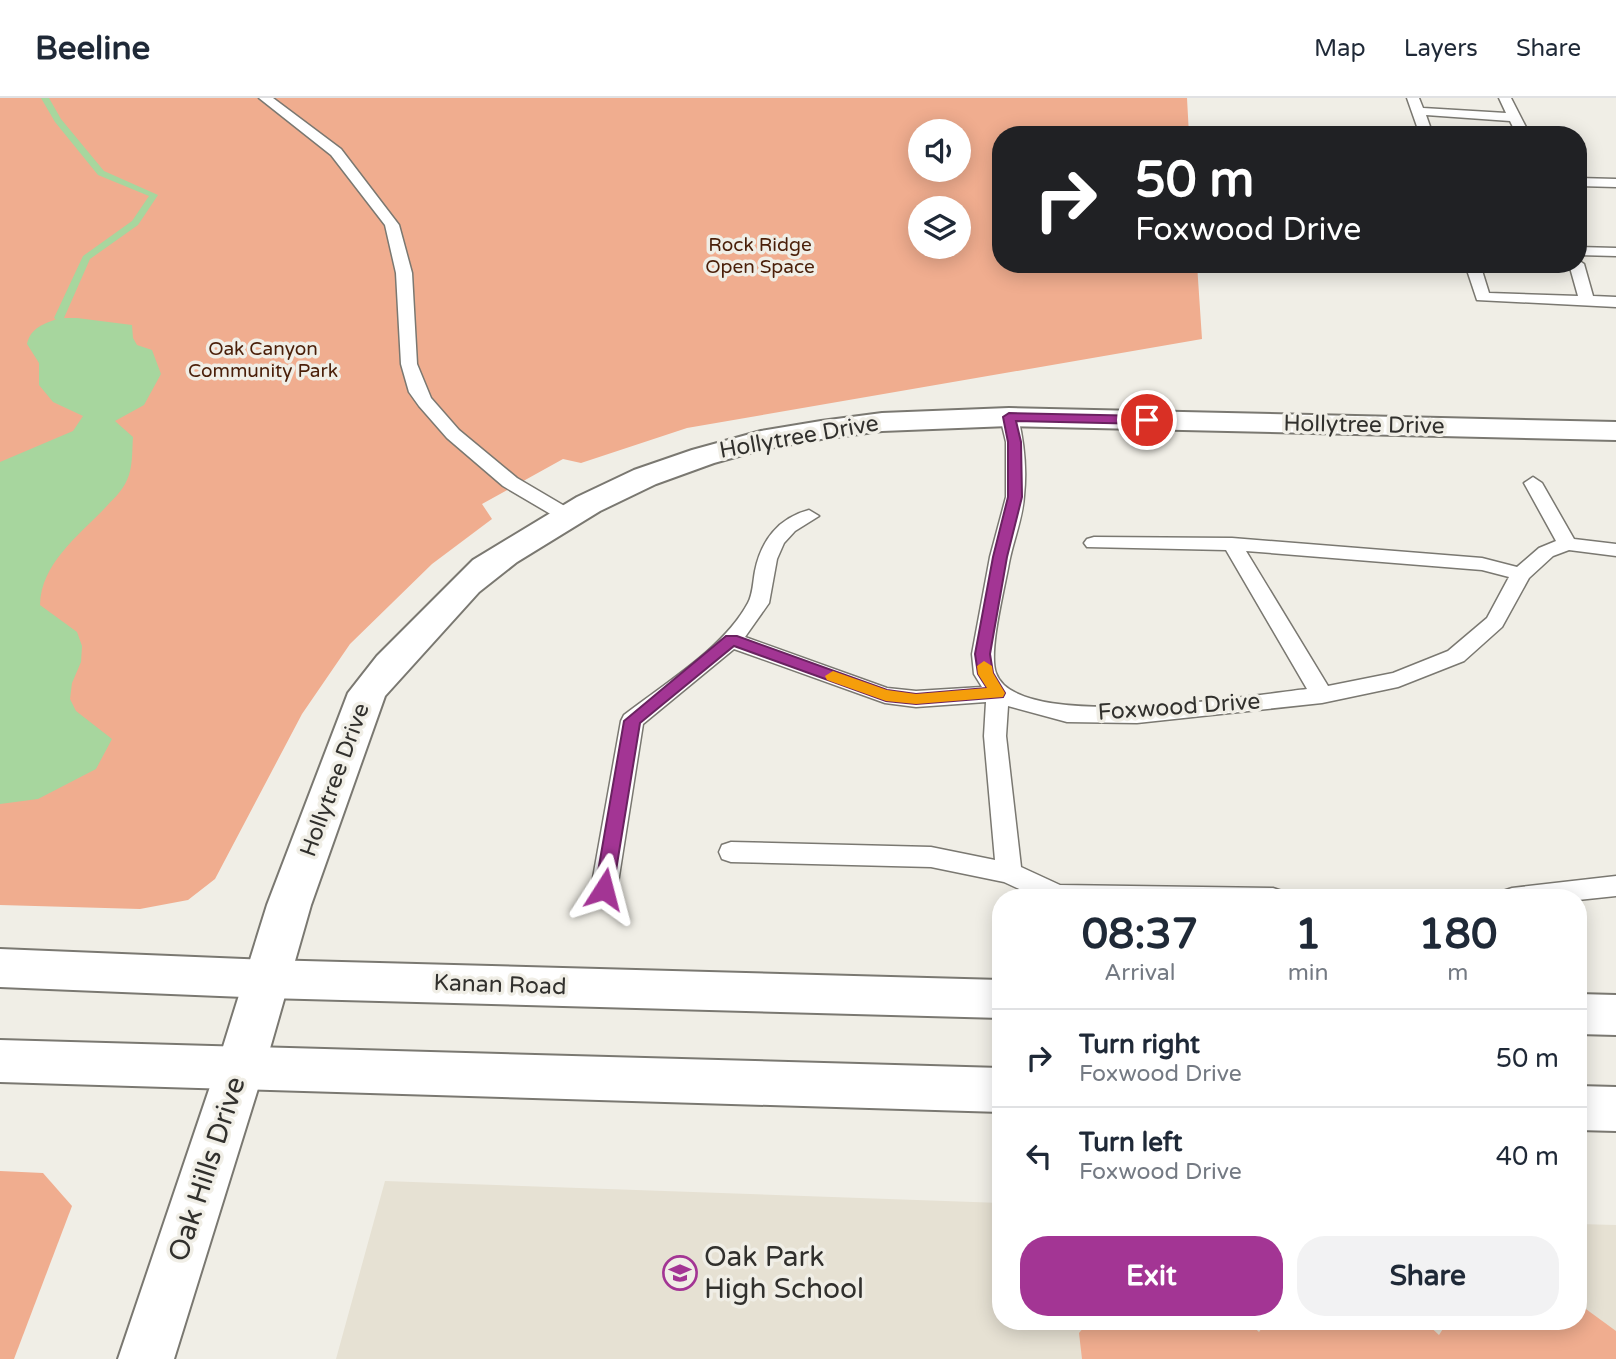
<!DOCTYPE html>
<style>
:root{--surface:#fff;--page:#f2f2f3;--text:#1f2937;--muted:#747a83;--line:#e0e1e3;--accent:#a33594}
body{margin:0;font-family:"Varela Round",sans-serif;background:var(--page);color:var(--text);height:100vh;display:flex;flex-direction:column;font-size:26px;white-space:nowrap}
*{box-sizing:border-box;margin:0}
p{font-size:23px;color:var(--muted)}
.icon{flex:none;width:38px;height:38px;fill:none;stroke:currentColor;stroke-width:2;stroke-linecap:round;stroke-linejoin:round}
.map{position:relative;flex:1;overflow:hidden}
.drawer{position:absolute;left:992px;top:791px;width:595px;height:441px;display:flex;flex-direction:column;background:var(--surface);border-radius:28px;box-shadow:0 4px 18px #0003}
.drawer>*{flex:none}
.top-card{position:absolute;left:992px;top:28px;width:595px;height:147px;border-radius:28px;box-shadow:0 4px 18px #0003;background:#202124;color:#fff;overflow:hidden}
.controls{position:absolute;left:908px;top:21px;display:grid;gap:14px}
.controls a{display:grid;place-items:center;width:63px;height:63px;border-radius:50%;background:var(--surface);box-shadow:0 4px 18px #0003;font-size:35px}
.pin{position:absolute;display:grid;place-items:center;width:60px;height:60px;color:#fff;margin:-30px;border:4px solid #fff;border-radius:50%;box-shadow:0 2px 7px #0007}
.me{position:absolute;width:77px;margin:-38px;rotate:9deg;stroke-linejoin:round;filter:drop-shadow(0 0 5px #0008)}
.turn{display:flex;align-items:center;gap:24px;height:147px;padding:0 28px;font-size:32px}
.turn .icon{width:91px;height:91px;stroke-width:2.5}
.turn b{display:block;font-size:49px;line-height:60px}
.eta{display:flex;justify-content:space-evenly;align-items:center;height:119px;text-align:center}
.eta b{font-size:42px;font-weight:800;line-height:49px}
.primary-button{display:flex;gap:14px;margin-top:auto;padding:14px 28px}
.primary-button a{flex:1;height:80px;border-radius:28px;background:var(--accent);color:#fff;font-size:28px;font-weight:800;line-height:80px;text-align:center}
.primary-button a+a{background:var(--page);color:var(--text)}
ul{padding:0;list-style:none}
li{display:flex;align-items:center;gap:21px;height:98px;padding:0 28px;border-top:2px solid var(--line)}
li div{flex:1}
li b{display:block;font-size:26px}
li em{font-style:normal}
header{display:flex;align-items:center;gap:42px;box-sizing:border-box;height:98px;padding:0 35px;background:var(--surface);border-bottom:2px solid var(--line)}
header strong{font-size:33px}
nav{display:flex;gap:38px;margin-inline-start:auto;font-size:24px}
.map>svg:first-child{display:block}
.built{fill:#e6e1d3}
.green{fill:#f0ad8f;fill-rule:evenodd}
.water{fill:#a7d69e}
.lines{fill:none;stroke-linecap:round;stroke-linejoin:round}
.stream{fill:#a7d69e;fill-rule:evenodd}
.lane-casing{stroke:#7a7871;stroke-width:3}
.street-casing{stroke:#7a7871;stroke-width:4}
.secondary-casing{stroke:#7a7871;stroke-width:4}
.lane{fill:#fff;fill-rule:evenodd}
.street{fill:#fff;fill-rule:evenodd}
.secondary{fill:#fff;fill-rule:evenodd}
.route{fill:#a33594;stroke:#6a2260;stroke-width:2}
.slow{fill:#f59e0b}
.labels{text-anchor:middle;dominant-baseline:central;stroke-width:7;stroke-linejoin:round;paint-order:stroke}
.far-park-label{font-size:19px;fill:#4a1f09;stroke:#f0eee6}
.street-label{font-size:23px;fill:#31302d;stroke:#f0eee6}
.near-street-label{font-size:28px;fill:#31302d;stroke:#f0eee6}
.near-poi-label{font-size:28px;fill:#31302d;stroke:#f0eee6;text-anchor:start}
</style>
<header>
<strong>Beeline</strong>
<nav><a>Map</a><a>Layers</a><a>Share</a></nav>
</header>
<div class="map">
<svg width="1616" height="1261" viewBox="0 0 1616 1261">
<rect width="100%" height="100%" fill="#f0eee6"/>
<path class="built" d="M385,1083L1001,1105V1223H1578L1579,1126L1616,1127V1261H336Z"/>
<g class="green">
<path d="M0,0H1187L1189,37H1001V166H1197L1202,241L687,330L581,365L563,361L482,406L492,421L432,466L350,546L302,616L215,781L188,802L140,811L0,807ZM920,33H959V72H920ZM920,110H959V149H920Z"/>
<path d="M0,1073L43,1075L72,1108L14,1261H0Z"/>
<path d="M1579,1206L1616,1233V1261H1082L1079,1235L1089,1223H1247L1259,1234L1267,1223H1424L1439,1237L1448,1223H1578Z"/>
</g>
<path class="water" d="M59,220H77L132,227L133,240L137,247L152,252L161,276L144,307L115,323L133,339C132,352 133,370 127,382C122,394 112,402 104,411C77,439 41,466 40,507L77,534L82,548L81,564L72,585L70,601L76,613L112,641L96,671L38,701L0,706V364L73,333L83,318L53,304L39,287V265L27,246C31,229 44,226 59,220Z"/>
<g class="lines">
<path class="stream" d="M41,0H49L61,21L104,73L158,97L138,127L90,161L64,220L59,223L54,220L83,158L132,123L149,98L98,77L55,24Z"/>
<g class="lane-casing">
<g id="lane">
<path d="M259,0H273L341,51L399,127L412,175L417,266L431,300L459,332L517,380L573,413L576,417L573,421H559L503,388L447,340L419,308L409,294L401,266L396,175L385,127L331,57Z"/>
<path d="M1407,0H1419L1423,10L1506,15L1499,0H1511L1530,37H1517L1510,23L1426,17L1433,37H1420Z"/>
<path d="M1578,80L1616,81V89L1578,88Z"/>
<path d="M1578,149L1616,150V158L1578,157Z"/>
<path d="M1578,162L1584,166L1593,198L1616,199V209L1477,202L1465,166H1480L1489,195L1578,198L1569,166H1578Z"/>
<path d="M1009,314L1018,319C1024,344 1027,371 1024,398C1023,420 1013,443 1009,465C1005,489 988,554 996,575C1017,636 1254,597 1307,591L1226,452L1087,449L1084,445L1087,441L1094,439L1232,440L1482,460L1517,469L1539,450L1556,443L1524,385L1533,379L1542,385L1574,441L1616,446V458L1569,452L1553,458L1529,480L1502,529L1464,563L1398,589L1322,605L1137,625L1067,624L1008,608L1006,638L1021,769L1060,787L1273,790L1282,793L1286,800H1039L1004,784L931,769L731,764L722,761L719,754L722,747L731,744L931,749L995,762L984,638L986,604L916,609L885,605L734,551L643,626L617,791L613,798L604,801L595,798L591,791L621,623L624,617C664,586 724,550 748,505C753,496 753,483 755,473C761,443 778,420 809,412L819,418L795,433L784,445L777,461L769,505L745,539L887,590L916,593L982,589L974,576L972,556L990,459L1006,399V344L1000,319ZM1246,453L1482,472L1509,479L1487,520L1448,553L1393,575L1328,588Z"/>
<path d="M1616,778V798L1578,802V800H1499L1503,793L1512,790Z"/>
</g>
</g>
<g class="street-casing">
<path id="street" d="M1009,310L1616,324V342L1009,328L882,333L821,341L764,351L714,365L656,386L600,413L517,464L479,494L385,598L311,807L265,968L174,1261H118L217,968L267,807L348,595L377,558L473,462L577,399L634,372L692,352L761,333L821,323L882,315Z"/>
</g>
<g class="secondary-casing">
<g id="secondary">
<path d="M0,851L267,862L1001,882V920L267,900L0,889Z"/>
<path d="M1578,896L1616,897V937L1578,936Z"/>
<path d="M0,942L1001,970V1014L0,984Z"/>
<path d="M1578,988L1616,989V1033L1578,1032Z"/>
</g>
</g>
<use href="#lane" class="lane"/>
<use href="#street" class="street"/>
<use href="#secondary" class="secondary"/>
</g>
<path class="route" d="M1009,315L1147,318L1153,322L1147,326L1016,323L1021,344L1022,399L1007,459L990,556L993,575L1005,595L1003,599L916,606L886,603L734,548L640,625L613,791L611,796H598L595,791L624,623L726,538H737L887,592L916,596L987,590L978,576L975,556L993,459L1008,399V344L1003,319Z"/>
<path class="slow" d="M984,563L992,568L993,575L1005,595L1003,599L916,606L886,603L827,582L825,578L833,573L887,592L916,596L987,590L978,576L977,568Z"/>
<defs>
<g id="school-ring" transform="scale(1.75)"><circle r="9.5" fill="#f0eee6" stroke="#a33594" stroke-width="1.5"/><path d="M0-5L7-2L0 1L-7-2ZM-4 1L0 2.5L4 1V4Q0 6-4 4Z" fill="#a33594"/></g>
</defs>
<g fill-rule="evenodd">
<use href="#school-ring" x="680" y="1175"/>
</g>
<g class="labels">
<g class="far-park-label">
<text x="760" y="147">Rock Ridge<tspan x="760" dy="22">Open Space</tspan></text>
<text x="263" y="251">Oak Canyon<tspan x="263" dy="22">Community Park</tspan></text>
</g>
<g class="street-label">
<text transform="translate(1364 327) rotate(1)">Hollytree Drive</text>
<text transform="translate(799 339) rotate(-10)">Hollytree Drive</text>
<text transform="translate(1179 609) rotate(-4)">Foxwood Drive</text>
<text transform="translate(335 682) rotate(-70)">Hollytree Drive</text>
<text transform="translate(500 887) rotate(2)">Kanan Road</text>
</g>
<g class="near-street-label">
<text transform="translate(207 1071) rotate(-72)">Oak Hills Drive</text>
</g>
<g class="near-poi-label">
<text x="704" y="1159">Oak Park<tspan x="704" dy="32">High School</tspan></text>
</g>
</g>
</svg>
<div class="controls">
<a><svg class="icon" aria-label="sound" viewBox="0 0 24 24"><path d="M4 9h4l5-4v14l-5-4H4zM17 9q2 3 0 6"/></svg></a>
<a><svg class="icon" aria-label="layers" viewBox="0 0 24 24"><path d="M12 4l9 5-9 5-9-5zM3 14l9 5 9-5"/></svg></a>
</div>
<div class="pin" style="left:1147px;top:322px;background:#d93025"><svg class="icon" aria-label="arrive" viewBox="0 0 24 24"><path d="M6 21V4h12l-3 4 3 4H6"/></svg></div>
<svg class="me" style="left:604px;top:791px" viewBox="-20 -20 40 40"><path d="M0-17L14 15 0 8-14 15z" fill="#a33594" stroke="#fff" stroke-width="4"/></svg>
<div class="top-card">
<div class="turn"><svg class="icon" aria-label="right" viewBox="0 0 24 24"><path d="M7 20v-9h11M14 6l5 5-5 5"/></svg><div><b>50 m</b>Foxwood Drive</div></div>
</div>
<section class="drawer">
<div class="eta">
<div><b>08:37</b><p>Arrival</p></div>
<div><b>1</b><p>min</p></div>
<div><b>180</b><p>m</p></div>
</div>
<ul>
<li><svg class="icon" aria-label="right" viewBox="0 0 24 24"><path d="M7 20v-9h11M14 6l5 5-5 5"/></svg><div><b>Turn right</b><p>Foxwood Drive</p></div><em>50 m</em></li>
<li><svg class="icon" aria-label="left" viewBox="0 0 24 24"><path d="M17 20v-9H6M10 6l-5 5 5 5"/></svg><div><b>Turn left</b><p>Foxwood Drive</p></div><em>40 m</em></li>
</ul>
<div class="primary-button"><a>Exit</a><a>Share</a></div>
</section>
</div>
